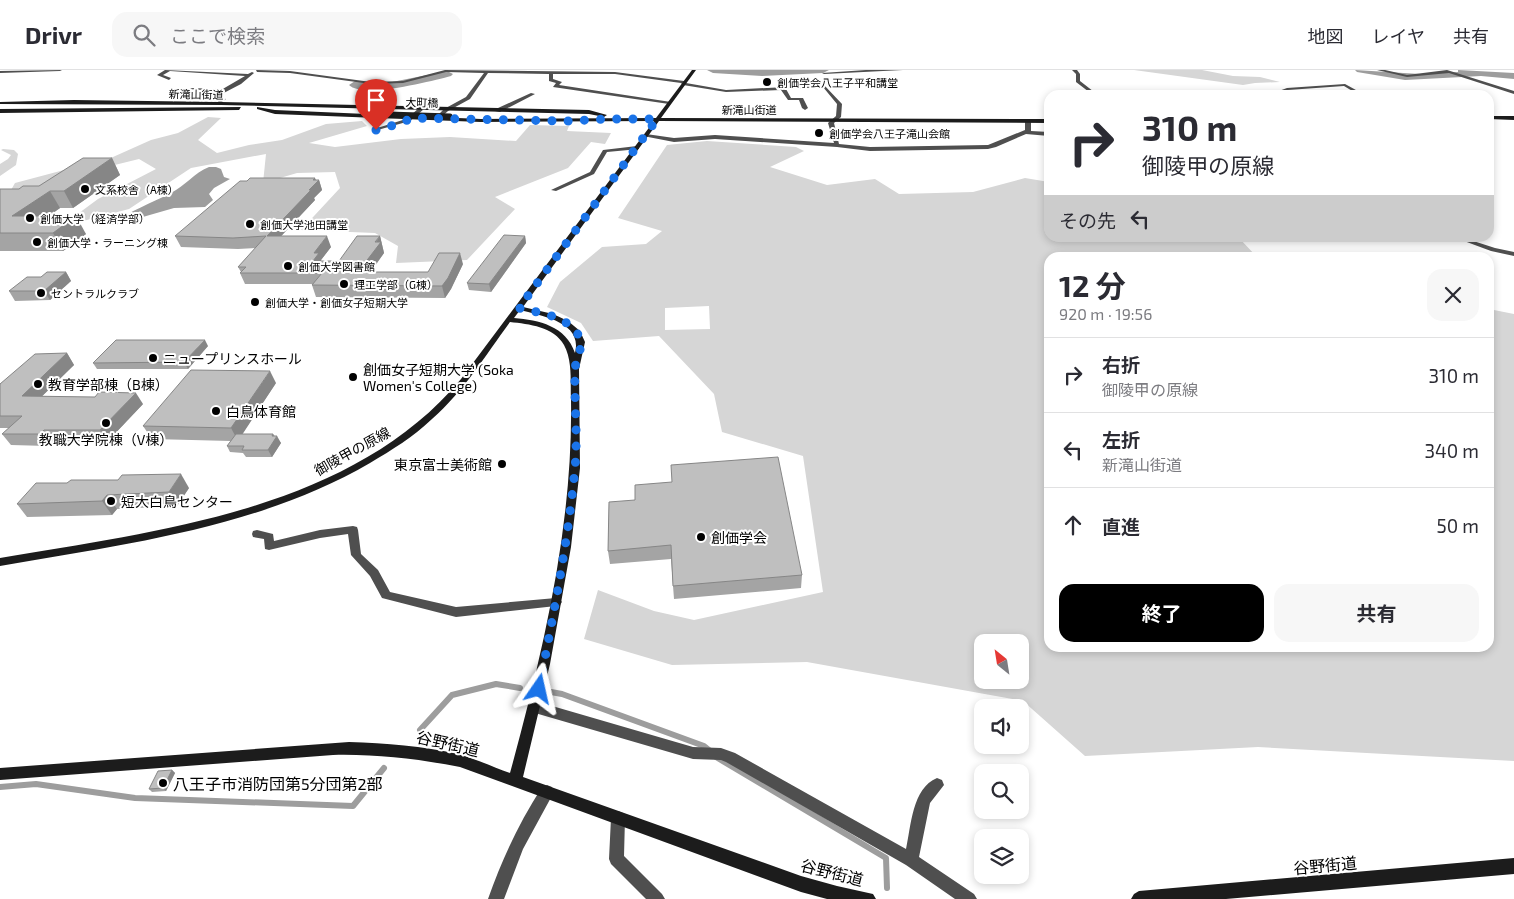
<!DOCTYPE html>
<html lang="ja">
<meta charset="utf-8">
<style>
:root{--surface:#fff;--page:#f7f7f7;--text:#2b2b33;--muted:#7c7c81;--line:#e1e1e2;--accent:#000}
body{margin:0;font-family:"Exo 2","Noto Sans JP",sans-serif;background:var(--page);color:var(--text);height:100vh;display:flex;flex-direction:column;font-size:19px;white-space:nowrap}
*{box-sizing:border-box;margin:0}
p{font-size:16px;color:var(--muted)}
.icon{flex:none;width:28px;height:28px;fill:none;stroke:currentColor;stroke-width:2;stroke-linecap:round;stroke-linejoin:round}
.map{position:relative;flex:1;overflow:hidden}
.drawer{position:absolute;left:1044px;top:182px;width:450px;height:400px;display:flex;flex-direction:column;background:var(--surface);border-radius:15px;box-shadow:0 2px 8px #0003}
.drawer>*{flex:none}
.guide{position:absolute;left:1044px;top:20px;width:450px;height:152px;border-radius:15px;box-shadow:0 2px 8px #0003;background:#fff;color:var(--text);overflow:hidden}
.needle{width:32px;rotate:330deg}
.buttons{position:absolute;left:974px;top:564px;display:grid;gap:10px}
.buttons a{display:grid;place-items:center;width:55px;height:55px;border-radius:10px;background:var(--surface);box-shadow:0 2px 8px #0003;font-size:25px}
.pin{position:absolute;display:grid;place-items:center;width:42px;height:42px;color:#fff;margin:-51px -21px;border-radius:50% 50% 50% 0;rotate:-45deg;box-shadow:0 0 5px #0007}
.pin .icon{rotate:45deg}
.me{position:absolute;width:55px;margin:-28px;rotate:11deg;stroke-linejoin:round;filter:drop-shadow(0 0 4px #0008)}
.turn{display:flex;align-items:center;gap:18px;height:105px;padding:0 15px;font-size:22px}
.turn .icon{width:65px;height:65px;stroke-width:2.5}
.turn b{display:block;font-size:35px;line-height:42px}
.then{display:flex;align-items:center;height:48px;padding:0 15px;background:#0003;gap:10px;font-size:19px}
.round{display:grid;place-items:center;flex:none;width:52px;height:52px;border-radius:15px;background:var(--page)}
.summary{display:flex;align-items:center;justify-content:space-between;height:85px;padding:0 15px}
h1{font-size:30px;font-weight:700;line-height:38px}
.cta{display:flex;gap:10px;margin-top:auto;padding:10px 15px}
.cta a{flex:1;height:58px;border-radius:15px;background:var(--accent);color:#fff;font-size:20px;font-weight:700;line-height:58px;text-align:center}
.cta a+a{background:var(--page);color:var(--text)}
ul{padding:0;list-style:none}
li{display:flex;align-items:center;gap:15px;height:75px;padding:0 15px;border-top:1px solid var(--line)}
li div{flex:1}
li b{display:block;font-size:19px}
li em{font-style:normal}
header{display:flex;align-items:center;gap:30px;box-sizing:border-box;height:70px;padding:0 25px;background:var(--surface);border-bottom:1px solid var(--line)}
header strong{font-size:24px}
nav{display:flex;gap:28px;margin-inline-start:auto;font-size:18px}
.search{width:350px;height:45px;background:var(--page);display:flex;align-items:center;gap:12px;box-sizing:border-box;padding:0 18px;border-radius:15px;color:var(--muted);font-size:19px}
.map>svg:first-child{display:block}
.green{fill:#d6d6d6;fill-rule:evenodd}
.water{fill:#9d9d9d}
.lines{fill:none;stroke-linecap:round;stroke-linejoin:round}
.stream{stroke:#9d9d9d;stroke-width:6}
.river{fill:#9d9d9d;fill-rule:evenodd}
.street{fill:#4f4f4f;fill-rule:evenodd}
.secondary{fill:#1c1c1c;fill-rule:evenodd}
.secondary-bridge{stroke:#1c1c1c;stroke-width:5}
.wall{fill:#a4a4a4}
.shaded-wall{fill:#868686}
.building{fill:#bfbfbf;stroke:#868686}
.route{stroke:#1a73e8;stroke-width:9;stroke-dasharray:0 16.2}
.poi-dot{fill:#000;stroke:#fff;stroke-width:2}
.labels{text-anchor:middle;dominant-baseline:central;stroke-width:4;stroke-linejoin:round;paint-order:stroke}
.far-poi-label{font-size:11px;fill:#000;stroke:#fff;text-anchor:start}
.far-street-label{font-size:11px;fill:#000;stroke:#fff}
.poi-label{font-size:14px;fill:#000;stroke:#fff;text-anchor:start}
.street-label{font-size:14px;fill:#000;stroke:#fff}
.near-street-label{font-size:16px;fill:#000;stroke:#fff}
.near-poi-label{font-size:16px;fill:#000;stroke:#fff;text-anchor:start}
</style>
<header>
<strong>Drivr</strong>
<div class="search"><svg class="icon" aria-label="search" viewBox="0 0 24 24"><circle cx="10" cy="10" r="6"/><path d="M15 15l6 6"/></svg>ここで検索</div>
<nav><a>地図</a><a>レイヤ</a><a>共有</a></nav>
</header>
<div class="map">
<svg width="1514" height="829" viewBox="0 0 1514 829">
<rect width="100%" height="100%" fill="#fff"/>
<g class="green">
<path d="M1134,0H1202L1233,6L1260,7L1280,12L1255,13L1243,15Z"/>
<path d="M208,47L221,48L198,70L217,83L249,75L282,70L326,54L362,51L367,56L309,73L335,77L401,69L450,67L516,71L530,55L569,56L567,61L611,63L605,74L591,72L568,98L495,127L515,139L467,190L396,193L398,176L375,163L301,160L340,118L335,102L297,103L263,113L266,84L191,98L129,139L60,157L98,129L156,99L139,89L62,108L38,122L11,120L15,113L113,87L151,70L178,63Z"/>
<path d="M707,71L796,77L804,81L770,97L827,115L875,109L899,124L973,122L1025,108L1049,112V168H1239L1257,187L1049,188V578H1489V239L1514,244V691L1258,677L1085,686L1023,631L807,592L672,595L584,569L598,520L654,541L694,550L823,522L803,386L722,362L714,324L659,266L593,271L581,253L547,237L560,212L602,177L646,174L662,161L618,148L667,75ZM709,236L710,259L665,260V238ZM1020,572V610H982V572Z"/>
<path d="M3,79L14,80L18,84L16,95L0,106V94L8,89L11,85L1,80Z"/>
</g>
<path class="water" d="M209,97H216L221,99L224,107L230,109L214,118L209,124L213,130L205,137L174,138L115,155L112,154C130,141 151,133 171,123C185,116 194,103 209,97Z"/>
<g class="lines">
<g class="stream">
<path d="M551,622L562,624L704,676L709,680"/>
<path d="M420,660L452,625L496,614L520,618"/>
<path d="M716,687L886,788L887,818"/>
<path d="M0,717L36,714L135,728L353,736L384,698"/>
</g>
<g class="river">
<path d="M707,0H829L823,3L762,6L713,3Z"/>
<path d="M1355,0L1420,4L1458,2V0L1514,3V9L1481,6L1405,10L1357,2Z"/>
<path d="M447,1L453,4L451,6C432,11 363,29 349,15L355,11L387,13Z"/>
</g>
<g class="street">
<path d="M62,0L60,1L0,3V1Z"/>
<path d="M165,0L248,4L252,2L254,3L241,14L216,27L226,29L220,33L218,32L219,30L208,28L219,21L188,19L190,18L219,19L221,20L245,6L170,1L163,5L171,8L169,10L157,5Z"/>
<path d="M256,0L290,1L371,12L403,11L445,0L615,2L684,11L686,13L726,20L824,15L842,34L841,47L834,53L839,74L870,77L988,75L1025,60V51L1028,49L1031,51V61L1049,62V66L1026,64L996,77L988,79L870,81L837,77L715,69L674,72L643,66L646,64L674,68L715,65L834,73L828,53L836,46L837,34L823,17L786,19L791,28H803L808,38L805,40L802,38L799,30H788L781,20L726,22L683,15L681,13L615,4H553V9L562,12L559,15L671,32L669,34L553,17L556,13L549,11V4L488,3L470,29L448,41L437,51L434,49L444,39L466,27L484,3L446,2L403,13L371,14L290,3L257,2Z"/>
<path d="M866,0H903L824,4L822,3Z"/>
<path d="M1072,0H1077L1080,4V11L1098,25H1093L1076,12V4Z"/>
<path d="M1377,0H1385L1407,5L1447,0L1514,21V24L1449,3L1407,7Z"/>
<path d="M1345,14L1365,25H1359L1344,16L1288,20L1275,25H1268L1287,18Z"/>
<path d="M531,23L535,24L500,42L495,41L498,38Z"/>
<path d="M410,33L421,35L424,39L410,51L374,61V59L406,49L418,39L410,35Z"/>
<path d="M637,76L639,77V79L607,82L594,104L556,121L551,120L590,102L603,80Z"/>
<path d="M1456,168H1464L1495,178L1514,182V186L1491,181Z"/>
<path d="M353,456L357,457L358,460L361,484L378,500L390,522L456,537L556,528L560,529L562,532L560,535L556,536L456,547L382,528L370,506L351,485L348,464L320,468L269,480L265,479L264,469L253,467L252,464L253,461L257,460L273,464L274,471L320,460Z"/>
<path d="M535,631L693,677L721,678L735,683L906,779C911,757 912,718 937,708L942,710L944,715L930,733L919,787L974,824L977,829H955L906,795L726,692L721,690L693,689L535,643L530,641L529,637L530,633Z"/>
<path d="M547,715L552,717L554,722L523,779L504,829H488C502,789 519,753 542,717Z"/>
<path d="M618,741L623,743L625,748L624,786L662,824L665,829H646L611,794L609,789L611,748L613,743Z"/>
</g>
<g class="secondary">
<path d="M692,0H696L661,48L1049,49V53L659,51L523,237L553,244L568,251L580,261L585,272L579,299L580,398L571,477L550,594L523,707L801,806L837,816L873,824L876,829H827L801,822L460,697C418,689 376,684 333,685L0,710V698L349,672C386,673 423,676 458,684C476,689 493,697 510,703C543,582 573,456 571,331C570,312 573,292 564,275C554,257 529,254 510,252C485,286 464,321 432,349C413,367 392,380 370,393C258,458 126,474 0,496V488C158,461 352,440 461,309L654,51L481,52L275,44L257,39V37L275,40L481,49L656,48ZM520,240C542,246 583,252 575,283C566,256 539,250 514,248Z"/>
<path d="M74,30L221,32L589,40L607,45L604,47L589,44L221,35L0,34V32Z"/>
<path d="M241,37L239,40L0,43V39Z"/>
<path d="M1514,46V50L1489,49V46Z"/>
<path d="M1514,788V804L1226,829H1131L1134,824L1139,821Z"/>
</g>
<path class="secondary-bridge" d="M388,44L450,46"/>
</g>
<g class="wall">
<path d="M112,88L120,105L73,138H60L49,146L86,164L63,181H0V119H19L39,116Z"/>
<path d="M316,110H319L322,120L314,128L315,130L281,166L331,177L321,190V191H339L380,166L384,183L371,202H428L463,194L451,219L445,228L316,227L312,215L313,214H245L240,203L241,202L238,197L256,178L238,179L181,177L175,166Z"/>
<path d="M525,166L526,173L491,222L469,220L467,213Z"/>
<path d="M66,202L71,211L50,230L15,231L9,221L41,207Z"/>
<path d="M208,276L188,299H97L93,293Z"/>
<path d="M67,283L74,295L42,326L143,334L107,372L53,371L48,376L11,375L2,364L9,358H0V314Z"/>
<path d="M276,313L242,364H273L281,373L272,387H246L243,383L230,382L227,376L231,371L152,369L143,356Z"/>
<path d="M189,418L177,436L117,439L112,445L27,447L17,434Z"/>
<path d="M609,432L802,505L801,518L674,529L671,489L610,494L608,481Z"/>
<path d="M172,700L175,703L166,721L152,722L149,719Z"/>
</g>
<g class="shaded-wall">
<path d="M112,88L120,105L73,138L64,121Z"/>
<path d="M315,108L317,112L319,110L322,120L314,128L315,130L271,177L267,166L309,120L313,110Z"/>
<path d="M50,121L60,138L24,163L12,146Z"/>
<path d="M76,146L86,164L63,181L53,163Z"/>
<path d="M327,166L331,177L321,190L323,194L313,191L314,183Z"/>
<path d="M380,166L384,183L362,213L358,202Z"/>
<path d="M525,166L526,173L491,222L489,214Z"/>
<path d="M460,183L463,194L451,219L445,228L442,216Z"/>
<path d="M66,202L71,211L50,230L44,221Z"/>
<path d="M205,270L208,276L188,299L184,292Z"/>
<path d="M67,283L74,295L30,338L22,326Z"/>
<path d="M270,301L276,313L238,371L231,358Z"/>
<path d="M136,323L143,334L107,372L100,360Z"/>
<path d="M44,360L53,371L48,376L40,364Z"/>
<path d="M273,364L275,369L277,366L281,373L272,387L268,380Z"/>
<path d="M181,404L189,418L177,436L169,422Z"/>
<path d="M107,425L117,439L112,445L102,431Z"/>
<path d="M172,700L175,703L166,721L163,718Z"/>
</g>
<g class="building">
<path d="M83,88H112L64,121H50L12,146H76L53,163H0V119H19L23,116H39Z"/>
<path d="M250,108H315L313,110H319L309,120H311L267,166H327L314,183H319L313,191H339L357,166H380L375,172H381L358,202H428L439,183H460L448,208L442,216L312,215L322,203H240L246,197H238L266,166L233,168L175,166L240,111H247Z"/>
<path d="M504,165L525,166L489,214L467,213Z"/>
<path d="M47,202H66L44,221H9L27,207H41Z"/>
<path d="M116,270H205L184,292L93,293Z"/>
<path d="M67,283L22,326L95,327L99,322L136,323L100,360H44L40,364H2L22,346H0V314L35,284Z"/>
<path d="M191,300L270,301L231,358L143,356Z"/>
<path d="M236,364H273L272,366H277L268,380H242L244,376H227Z"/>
<path d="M778,387L802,505L673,516L671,475L608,481L609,432L635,430V415L672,412L671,395Z"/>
<path d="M181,404L169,422L107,425L102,431L17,434L36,413H67L71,410H118L122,405Z"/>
<path d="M172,700L163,718L149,719L158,701Z"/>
</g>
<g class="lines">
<path class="route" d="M376,60L402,53L411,48L568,51L608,49H657L519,238C539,243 564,245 577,263C586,275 576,287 575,299C574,332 578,365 575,398C568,473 553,546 539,619"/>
</g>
<g class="poi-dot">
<circle cx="767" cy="12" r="5"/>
<circle cx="819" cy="63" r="5"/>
<circle cx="85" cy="119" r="5"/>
<circle cx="30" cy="148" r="5"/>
<circle cx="250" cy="154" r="5"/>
<circle cx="37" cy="172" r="5"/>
<circle cx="288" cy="196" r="5"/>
<circle cx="344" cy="214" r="5"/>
<circle cx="41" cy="223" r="5"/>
<circle cx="255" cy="232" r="5"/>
<circle cx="153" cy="288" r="5"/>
<circle cx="353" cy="307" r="5"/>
<circle cx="38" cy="314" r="5"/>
<circle cx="216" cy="341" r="5"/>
<circle cx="106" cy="353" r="5"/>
<circle cx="502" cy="394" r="5"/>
<circle cx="111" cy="431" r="5"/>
<circle cx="701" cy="467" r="5"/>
<circle cx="163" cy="713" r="5"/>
</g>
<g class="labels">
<g class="far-poi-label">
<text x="777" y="12">創価学会八王子平和講堂</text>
<text x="829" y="63">創価学会八王子滝山会館</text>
<text x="95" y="119">文系校舎（A棟）</text>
<text x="40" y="148">創価大学（経済学部）</text>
<text x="260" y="154">創価大学池田講堂</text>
<text x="47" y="172">創価大学・ラーニング棟</text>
<text x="298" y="196">創価大学図書館</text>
<text x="354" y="214">理工学部（G棟）</text>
<text x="51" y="223">セントラルクラブ</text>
<text x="265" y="232">創価大学・創価女子短期大学</text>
</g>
<g class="far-street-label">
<text transform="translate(196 24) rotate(1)">新滝山街道</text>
<text transform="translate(422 32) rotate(2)">大町橋</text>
<text x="749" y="39">新滝山街道</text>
</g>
<g class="poi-label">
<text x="163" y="288">ニュープリンスホール</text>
<text x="363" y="299">創価女子短期大学 (Soka<tspan x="363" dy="16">Women's College)</tspan></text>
<text x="48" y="314">教育学部棟（B棟）</text>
<text x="226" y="341">白鳥体育館</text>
<text x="106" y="369" text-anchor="middle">教職大学院棟（V棟）</text>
<text x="492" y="394" text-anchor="end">東京富士美術館</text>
<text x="121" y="431">短大白鳥センター</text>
<text x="711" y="467">創価学会</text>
</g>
<g class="street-label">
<text transform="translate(352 381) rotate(-29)">御陵甲の原線</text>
</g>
<g class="near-street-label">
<text transform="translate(448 673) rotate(13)">谷野街道</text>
<text transform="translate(1325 795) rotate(-5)">谷野街道</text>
<text transform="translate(832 802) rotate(14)">谷野街道</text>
</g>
<g class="near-poi-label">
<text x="173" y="713">八王子市消防団第5分団第2部</text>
</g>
</g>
</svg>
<div class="buttons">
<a><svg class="needle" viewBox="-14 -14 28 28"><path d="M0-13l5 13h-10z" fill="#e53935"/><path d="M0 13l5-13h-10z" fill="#7c7c81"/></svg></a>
<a><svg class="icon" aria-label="sound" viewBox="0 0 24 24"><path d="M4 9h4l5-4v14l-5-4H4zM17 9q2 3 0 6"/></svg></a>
<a><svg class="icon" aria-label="search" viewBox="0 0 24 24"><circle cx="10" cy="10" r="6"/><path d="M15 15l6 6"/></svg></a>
<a><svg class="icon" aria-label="layers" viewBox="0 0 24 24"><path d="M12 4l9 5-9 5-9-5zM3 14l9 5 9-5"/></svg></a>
</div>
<div class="pin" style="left:376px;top:60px;background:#d93025"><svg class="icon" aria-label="arrive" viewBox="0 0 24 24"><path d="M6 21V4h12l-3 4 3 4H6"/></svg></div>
<svg class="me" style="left:539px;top:619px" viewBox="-20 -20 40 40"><path d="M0-17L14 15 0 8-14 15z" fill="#1a73e8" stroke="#fff" stroke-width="4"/></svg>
<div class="guide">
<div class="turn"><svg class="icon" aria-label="right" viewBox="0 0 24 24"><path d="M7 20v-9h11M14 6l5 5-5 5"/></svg><div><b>310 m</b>御陵甲の原線</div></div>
<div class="then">その先<svg class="icon" aria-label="left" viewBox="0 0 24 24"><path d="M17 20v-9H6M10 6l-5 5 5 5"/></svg></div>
</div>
<section class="drawer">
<div class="summary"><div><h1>12 分</h1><p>920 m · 19:56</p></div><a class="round"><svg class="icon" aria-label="close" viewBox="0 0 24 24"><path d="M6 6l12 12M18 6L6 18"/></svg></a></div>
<ul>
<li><svg class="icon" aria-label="right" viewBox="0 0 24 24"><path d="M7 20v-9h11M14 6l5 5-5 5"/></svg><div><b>右折</b><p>御陵甲の原線</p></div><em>310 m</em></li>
<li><svg class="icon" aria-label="left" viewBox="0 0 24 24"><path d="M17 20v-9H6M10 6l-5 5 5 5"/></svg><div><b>左折</b><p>新滝山街道</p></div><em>340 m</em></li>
<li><svg class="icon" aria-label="ahead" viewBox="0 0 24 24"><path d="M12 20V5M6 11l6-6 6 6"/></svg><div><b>直進</b></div><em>50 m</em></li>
</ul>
<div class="cta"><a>終了</a><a>共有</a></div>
</section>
</div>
